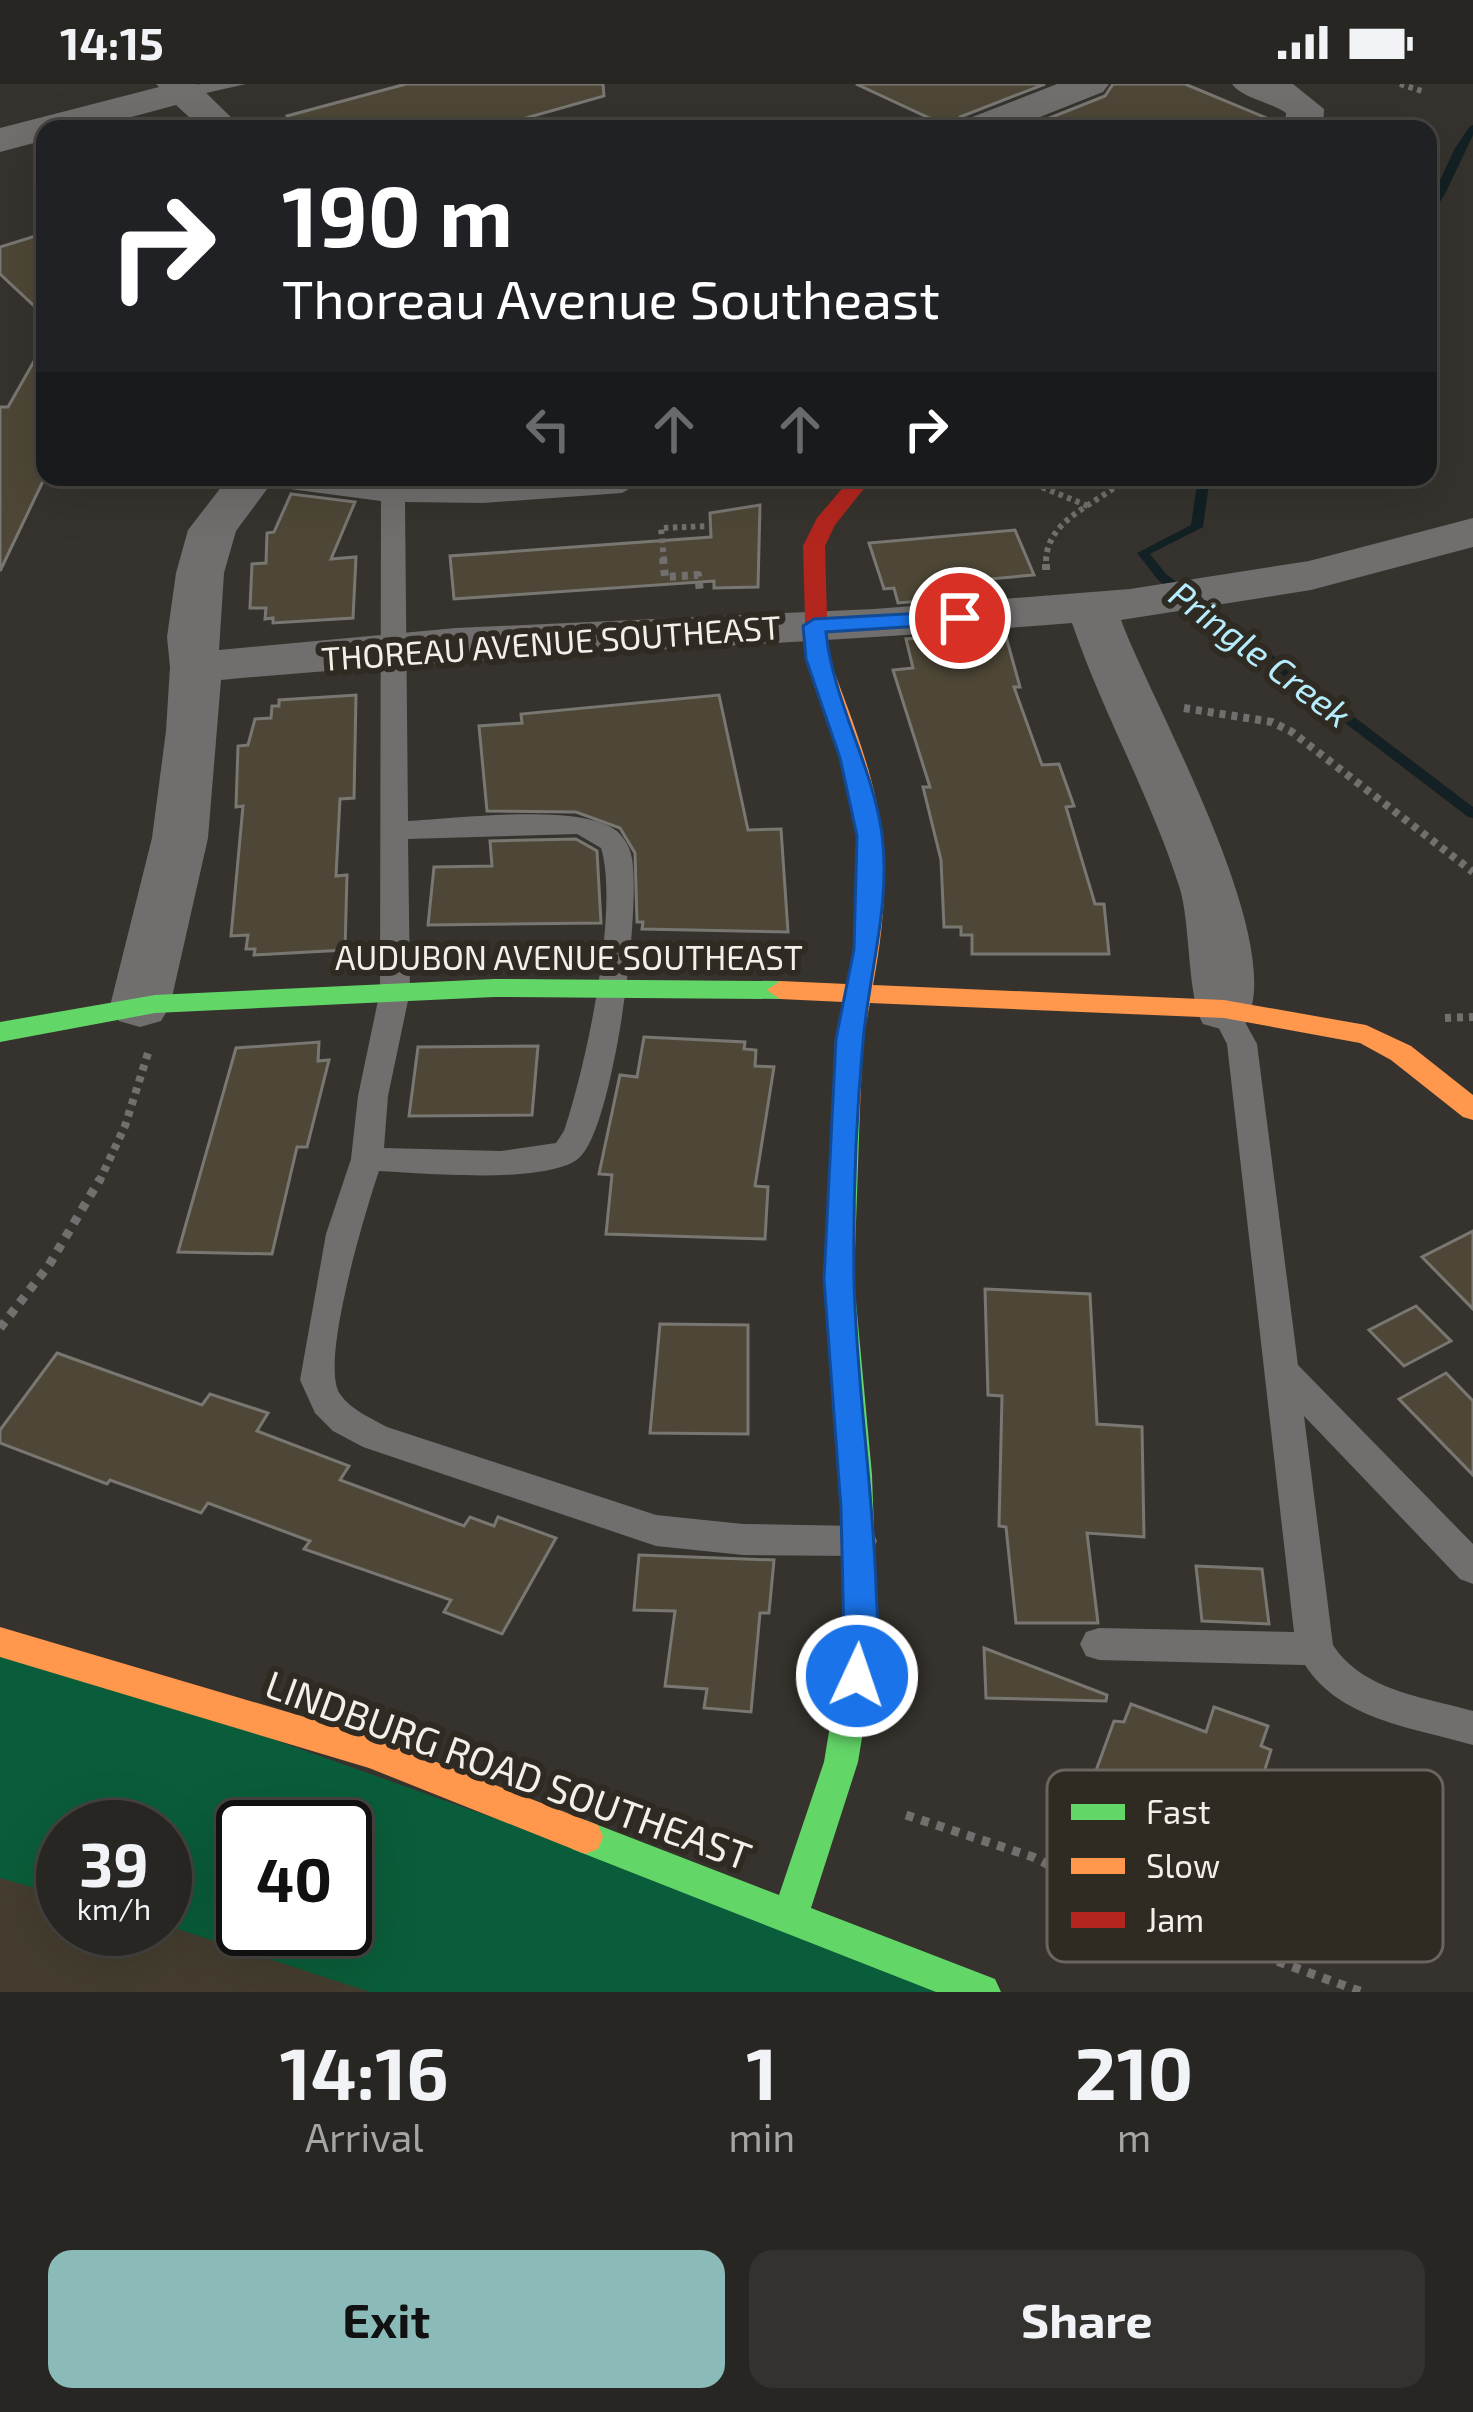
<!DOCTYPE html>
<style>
:root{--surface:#282622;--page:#34322f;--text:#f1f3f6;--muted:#a5a5a5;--line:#444340;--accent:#8bbbb9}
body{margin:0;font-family:"Exo 2",sans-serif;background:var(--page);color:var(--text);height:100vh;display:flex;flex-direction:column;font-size:45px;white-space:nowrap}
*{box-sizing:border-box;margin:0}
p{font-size:39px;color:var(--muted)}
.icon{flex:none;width:66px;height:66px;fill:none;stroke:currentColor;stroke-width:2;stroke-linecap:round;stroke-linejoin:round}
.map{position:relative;height:1908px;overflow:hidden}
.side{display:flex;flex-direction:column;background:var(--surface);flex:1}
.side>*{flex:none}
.banner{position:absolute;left:36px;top:36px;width:1401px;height:366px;border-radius:24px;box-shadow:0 12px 48px #0002,0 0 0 3px var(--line);background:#202124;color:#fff;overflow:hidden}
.speed{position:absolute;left:36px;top:1716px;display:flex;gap:24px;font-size:60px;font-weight:700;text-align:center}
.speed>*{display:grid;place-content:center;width:156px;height:156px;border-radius:50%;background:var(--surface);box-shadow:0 12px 48px #0002,0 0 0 3px var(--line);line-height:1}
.speed small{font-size:30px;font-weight:400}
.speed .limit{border:6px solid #111;border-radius:18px;background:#fff;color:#111}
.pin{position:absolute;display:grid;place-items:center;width:102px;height:102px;color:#fff;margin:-51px;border:6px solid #fff;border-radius:50%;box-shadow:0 3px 12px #0007}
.me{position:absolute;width:132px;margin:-66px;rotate:3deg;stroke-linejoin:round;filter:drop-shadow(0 0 9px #0008)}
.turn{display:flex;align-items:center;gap:42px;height:252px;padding:0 48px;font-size:54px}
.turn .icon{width:156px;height:156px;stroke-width:2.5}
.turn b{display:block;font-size:84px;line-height:102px}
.lanes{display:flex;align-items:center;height:114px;padding:0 48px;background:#0003;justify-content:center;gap:60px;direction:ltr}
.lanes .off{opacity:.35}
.eta{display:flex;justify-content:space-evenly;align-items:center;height:204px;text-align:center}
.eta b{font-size:72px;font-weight:700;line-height:84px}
.action{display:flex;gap:24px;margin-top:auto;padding:24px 48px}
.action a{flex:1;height:138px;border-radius:24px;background:var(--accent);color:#111;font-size:48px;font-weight:700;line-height:138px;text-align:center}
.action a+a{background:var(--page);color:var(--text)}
.status{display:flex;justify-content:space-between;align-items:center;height:84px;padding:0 60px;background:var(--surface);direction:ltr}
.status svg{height:33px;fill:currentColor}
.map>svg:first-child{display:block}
.built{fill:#443d2f}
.green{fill:#0a5d3a;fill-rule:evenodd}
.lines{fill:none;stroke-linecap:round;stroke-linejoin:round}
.stream{fill:#132124;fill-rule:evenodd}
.building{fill:#4e4737;stroke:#797772;stroke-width:3}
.path-far2{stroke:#726f6f;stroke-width:6;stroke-dasharray:4.5 4.5;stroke-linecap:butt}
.path-far1{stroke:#726f6f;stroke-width:8;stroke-dasharray:6 6;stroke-linecap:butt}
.path{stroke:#726f6f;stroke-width:9;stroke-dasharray:8 8;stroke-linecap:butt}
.lane{fill:#716e6e;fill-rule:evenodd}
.street{fill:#716e6e;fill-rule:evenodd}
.fast{fill:#63d668;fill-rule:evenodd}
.slow{fill:#ff974d;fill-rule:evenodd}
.jam{fill:#b3261e;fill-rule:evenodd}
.route{fill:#1a73e8;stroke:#114b97;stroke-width:3}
.labels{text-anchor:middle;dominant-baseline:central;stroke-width:12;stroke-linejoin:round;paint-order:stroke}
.street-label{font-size:33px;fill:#f3f0ea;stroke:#2f2a22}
.water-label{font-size:36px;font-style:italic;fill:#b6ecfb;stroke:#2f2a22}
.near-street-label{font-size:39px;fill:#f3f0ea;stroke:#2f2a22}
.key{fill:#2f2a22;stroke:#6a655e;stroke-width:3}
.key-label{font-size:33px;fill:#f3f0ea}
</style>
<div class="status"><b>14:15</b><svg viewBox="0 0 49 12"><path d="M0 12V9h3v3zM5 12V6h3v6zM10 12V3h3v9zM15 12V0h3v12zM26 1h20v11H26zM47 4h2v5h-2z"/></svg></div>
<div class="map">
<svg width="1473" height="1908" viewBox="0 0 1473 1908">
<rect width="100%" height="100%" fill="#36332e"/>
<path class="built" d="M0,1725L63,1743V1845H165V1765L243,1845H345L633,1908H0Z"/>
<path class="green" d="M0,1558L982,1908H370L165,1841V1743H63V1812L0,1794ZM243,1743H345V1845H243Z"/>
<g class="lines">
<g class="stream">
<path d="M1473,41V51L1446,108L1432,131L1428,132V122L1455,64L1470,42Z"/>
<path d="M1198,393H1210L1203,443L1150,470L1166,490L1473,723V734L1468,733L1158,496L1137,469L1191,441Z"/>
</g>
</g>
<g class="building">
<path d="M406,0H603L604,12L487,45H288L287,32Z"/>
<path d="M856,0H1045L960,33L953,45Z"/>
<path d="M1113,0H1185L1281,40V45H1022L1105,12Z"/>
<path d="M45,149V232L0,190V163Z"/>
<path d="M45,258V393L0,487V323H8Z"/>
<path d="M291,410L355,418L331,475L356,473L353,534L273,539V534L265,535L266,524H250L252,480L266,479L267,449L274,448Z"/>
<path d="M760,421L758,503L714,504V497L454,515L450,472L711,453L710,429Z"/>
<path d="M1015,446L1034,491L989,495L994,511L898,519L894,504L884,505L869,459Z"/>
<path d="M1005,549L1020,603H1014L1042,681L1059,680L1074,722L1066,723L1095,820H1104L1109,870H972V851H961V843H944L941,776L923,703H930L893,586L913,584L906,555Z"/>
<path d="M356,611L354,714L340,715L336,792L347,791L345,866L254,871L255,865H246L248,851L231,852L243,722L236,723L238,662L248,661L255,635L271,634L272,622H279V616Z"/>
<path d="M719,611L748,746L781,745L788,848L642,845L643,838H637L635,769L620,744L576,728L487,727L479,642L522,639L521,630Z"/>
<path d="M576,755L597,767L601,839L428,841L434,783L492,782L490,757Z"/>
<path d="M644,953L745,958L744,965L756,966L755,982L774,983L755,1102L768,1103L765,1155L606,1150L612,1091L599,1090L620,991L637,993Z"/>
<path d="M319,958L318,977L329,976L307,1063H297L272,1170L178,1168L236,964Z"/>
<path d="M538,962L532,1031L409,1032L418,963Z"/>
<path d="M1473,1147V1225L1422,1173Z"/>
<path d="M985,1205L1090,1210L1097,1340L1142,1343L1144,1453L1087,1449L1098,1539H1016L1006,1443L999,1442L1002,1312L988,1311Z"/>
<path d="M1416,1222L1451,1257L1404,1282L1369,1246Z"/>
<path d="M660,1240L748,1241V1350L650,1349Z"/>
<path d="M57,1269L202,1321L210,1310L268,1329L257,1347L349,1382L340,1396L464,1442L470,1433L494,1442L498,1433L556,1454L502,1550L444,1528L451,1516L304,1465L310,1457L208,1419L201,1429L110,1396L107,1400L0,1359V1346Z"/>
<path d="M1446,1289L1473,1317V1391L1399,1315Z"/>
<path d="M639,1471L774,1476L769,1529H760L751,1628L704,1624L707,1605L665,1602L675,1527L634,1526Z"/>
<path d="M1196,1482L1262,1485L1269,1540L1202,1537Z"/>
<path d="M984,1564L1107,1611L1106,1617L986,1614Z"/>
<path d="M1131,1620L1206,1648L1214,1623L1268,1642L1261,1662L1271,1666L1232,1792L1215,1787L1209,1808L1069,1761L1114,1637L1124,1638Z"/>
</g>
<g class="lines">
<g class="path-far2">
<path d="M1400,0L1425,8"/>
<path d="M1017,393L1088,422"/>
<path d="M664,477L661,444L711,442"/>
<path d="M1046,477C1047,433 1100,420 1127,393"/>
</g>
<g class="path-far1">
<path d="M663,474L665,493L698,491L700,508"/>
<path d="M1046,486V474"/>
<path d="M1184,624L1272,638L1292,648L1473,788"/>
<path d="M1445,934L1473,933"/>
<path d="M99,1098L125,1042L149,966"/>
</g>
<g class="path">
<path d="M0,1244L49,1181L100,1095"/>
<path d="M906,1731L1033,1773L1145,1829L1362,1908"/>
</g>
<g class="lane">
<path d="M200,0H246L184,14L175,8Z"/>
<path d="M286,393L385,404L392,393H416L408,404L436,405L629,393L634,402L622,409L483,419L405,418L408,737C456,735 580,718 617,747C623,753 629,761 631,770C643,816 614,1044 579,1074C547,1101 421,1089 379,1087C366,1125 319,1280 340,1310C351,1326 371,1334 387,1343L656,1431L743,1440L859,1442L872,1446L877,1457L872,1468L859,1472L743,1471L656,1462L363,1363L333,1347L315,1329L300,1296L326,1150L351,1075L358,1012L380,907L381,417L244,399L240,394ZM577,750L601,764C620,826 585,985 564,1047L556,1059L501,1067L384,1064L388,1012L410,907L408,755Z"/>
<path d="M1224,915L1234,918L1257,960L1298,1281L1473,1460V1500L1460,1495L1304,1332L1333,1561C1363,1607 1424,1613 1473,1627V1661C1415,1644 1340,1636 1305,1581L1099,1576L1086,1572L1080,1560L1086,1548L1099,1544L1294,1548L1227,960L1209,925Z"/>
</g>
<g class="street">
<path d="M156,0H197L243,45H202L176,21L87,45H45V56L0,68V44L159,3Z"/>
<path d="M1057,0H1109L1103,8L1010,45H957L962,37Z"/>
<path d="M1232,0H1293L1324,25L1323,45H1285L1286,29C1270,18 1242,14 1232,0Z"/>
<path d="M229,393H276L236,447L224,489L219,566L456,544L874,525L1130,505L1309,477L1473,434V463L1311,506L1121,536C1152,620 1291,862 1245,940L1224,946L1203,940C1187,913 1191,843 1180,805C1151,713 1103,630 1072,539C789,562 504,570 221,596L208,754L170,922L161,937L140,943L119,937L110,922L152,754L166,647L170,583L167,553L176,489L188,446Z"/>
</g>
<g class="fast">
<path d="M494,895L780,897L793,906L780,915L494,913L155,929L0,958V938L155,911Z"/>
<path d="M846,1014L856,1017L860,1024L854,1196L872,1391L878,1557L858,1678L811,1824L995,1895L1001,1908H936L572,1765L567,1753L572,1741L585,1736L779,1811L824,1678L844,1557L840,1391L824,1196L832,1024L836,1017Z"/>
</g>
<g class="slow">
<path d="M817,564L828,571C849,628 875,690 882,751C888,798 882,854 873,901L1224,916L1366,941L1411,962L1473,1011V1036L1463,1033L1391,976L1360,959L1224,934L870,919L863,955L860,1024L856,1031H836L832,1024L835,955L843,918L780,915L767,906L780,897L847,900C856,854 863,798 858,751C851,690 826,628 806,571Z"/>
<path d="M0,1543L372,1653L598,1741L603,1753L598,1765L585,1770L369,1684L0,1573Z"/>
</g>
<path class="jam" d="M852,393H873L835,441L825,462L828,571L817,578L806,571L803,462L817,434Z"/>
</g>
<path class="route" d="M960,527L972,534L968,539L826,548C833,617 872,680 882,750C891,820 869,888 863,958C856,1035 853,1117 854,1195C856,1298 873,1401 876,1504C877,1536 883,1574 869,1603L857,1608L845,1603L840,1592L844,1557L841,1424L824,1196L836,955L854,865L857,752L840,674L806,575L803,542L814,535Z"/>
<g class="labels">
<g class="street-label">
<text transform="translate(551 558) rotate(-4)">THOREAU AVENUE SOUTHEAST</text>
<text x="569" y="873">AUDUBON AVENUE SOUTHEAST</text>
</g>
<g class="water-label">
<text transform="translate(1261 569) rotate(37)">Pringle Creek</text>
</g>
<g class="near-street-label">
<text transform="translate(509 1685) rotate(20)">LINDBURG ROAD SOUTHEAST</text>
</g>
</g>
<rect x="1047" y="1686" width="396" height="192" rx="18" class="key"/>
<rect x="1071" y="1720" width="54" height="16" fill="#63d668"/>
<rect x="1071" y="1774" width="54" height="16" fill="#ff974d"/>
<rect x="1071" y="1828" width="54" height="16" fill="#b3261e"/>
<g class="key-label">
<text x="1146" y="1740">Fast</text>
<text x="1146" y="1794">Slow</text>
<text x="1146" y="1848">Jam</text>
</g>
</svg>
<div class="speed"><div>39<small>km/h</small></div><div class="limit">40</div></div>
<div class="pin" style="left:960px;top:534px;background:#d93025"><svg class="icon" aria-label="arrive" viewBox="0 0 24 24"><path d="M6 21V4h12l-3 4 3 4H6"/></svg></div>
<svg class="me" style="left:857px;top:1592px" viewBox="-20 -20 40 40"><circle r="17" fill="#1a73e8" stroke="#fff" stroke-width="3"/><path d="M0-11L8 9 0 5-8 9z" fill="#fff"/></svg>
<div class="banner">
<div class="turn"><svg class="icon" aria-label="right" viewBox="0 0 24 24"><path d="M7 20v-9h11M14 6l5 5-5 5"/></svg><div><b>190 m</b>Thoreau Avenue Southeast</div></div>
<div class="lanes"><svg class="icon off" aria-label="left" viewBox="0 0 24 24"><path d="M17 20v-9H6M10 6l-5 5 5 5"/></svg><svg class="icon off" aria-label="ahead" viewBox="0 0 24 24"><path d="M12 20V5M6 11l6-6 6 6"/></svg><svg class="icon off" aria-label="ahead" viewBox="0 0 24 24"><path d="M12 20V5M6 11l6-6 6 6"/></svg><svg class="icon" aria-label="right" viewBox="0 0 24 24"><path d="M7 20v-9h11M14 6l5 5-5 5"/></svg></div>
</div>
</div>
<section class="side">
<div class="eta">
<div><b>14:16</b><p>Arrival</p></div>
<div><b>1</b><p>min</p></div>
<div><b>210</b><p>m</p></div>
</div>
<div class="action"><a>Exit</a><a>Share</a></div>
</section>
